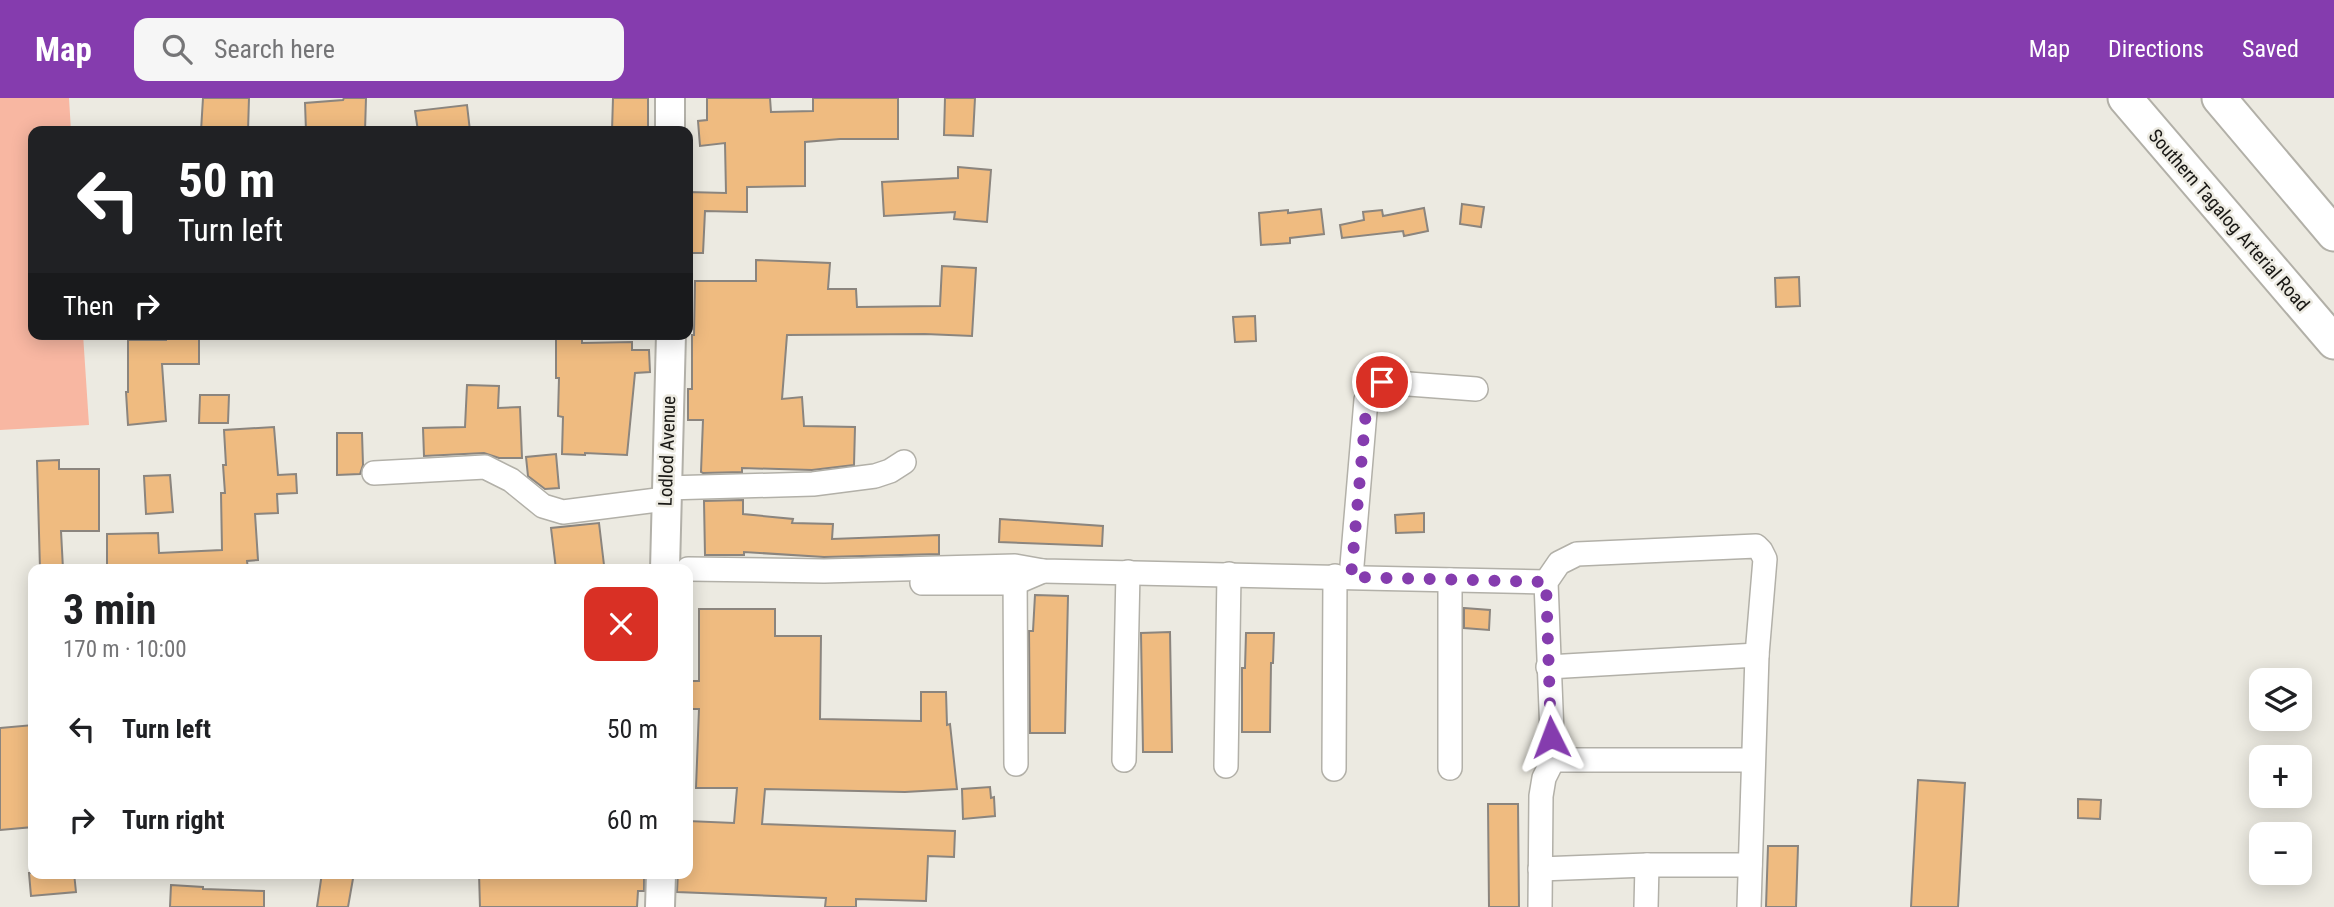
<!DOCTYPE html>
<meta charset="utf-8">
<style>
:root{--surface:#fff;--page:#f6f6f6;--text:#202124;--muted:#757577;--accent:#853cae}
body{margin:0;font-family:"Roboto Condensed",sans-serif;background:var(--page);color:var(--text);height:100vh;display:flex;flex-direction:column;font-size:26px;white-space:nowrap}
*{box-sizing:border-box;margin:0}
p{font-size:23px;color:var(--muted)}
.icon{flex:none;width:38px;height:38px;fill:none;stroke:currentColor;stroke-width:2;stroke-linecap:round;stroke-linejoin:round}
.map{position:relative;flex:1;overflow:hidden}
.side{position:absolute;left:28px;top:466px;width:665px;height:315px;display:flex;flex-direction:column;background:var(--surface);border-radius:14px;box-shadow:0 4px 18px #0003}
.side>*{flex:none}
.guide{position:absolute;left:28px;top:28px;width:665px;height:214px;border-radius:14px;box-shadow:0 4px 18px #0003;background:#202124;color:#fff;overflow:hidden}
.fabs{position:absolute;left:2249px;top:570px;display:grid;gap:14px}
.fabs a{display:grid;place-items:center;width:63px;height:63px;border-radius:14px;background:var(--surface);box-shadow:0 4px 18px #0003;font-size:35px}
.pin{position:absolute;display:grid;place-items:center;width:60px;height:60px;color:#fff;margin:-30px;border:4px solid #fff;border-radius:50%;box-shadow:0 2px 7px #0007}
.me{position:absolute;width:77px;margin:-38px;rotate:357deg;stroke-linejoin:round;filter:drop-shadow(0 0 5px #0008)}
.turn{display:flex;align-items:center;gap:24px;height:147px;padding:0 35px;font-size:32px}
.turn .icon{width:91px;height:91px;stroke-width:2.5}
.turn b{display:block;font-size:49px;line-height:60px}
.then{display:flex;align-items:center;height:66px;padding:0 35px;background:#0003;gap:14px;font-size:26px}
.round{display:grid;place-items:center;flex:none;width:74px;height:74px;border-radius:14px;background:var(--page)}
.headline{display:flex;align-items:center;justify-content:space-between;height:119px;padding:0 35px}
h1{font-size:42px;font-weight:700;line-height:52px}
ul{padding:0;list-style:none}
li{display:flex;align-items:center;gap:21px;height:91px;padding:0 35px}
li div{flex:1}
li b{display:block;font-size:26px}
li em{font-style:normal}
header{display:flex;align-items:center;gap:42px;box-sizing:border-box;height:98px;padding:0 35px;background:var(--accent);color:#fff}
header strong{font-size:33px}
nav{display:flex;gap:38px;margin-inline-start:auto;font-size:24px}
.search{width:490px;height:63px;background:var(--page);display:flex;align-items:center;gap:18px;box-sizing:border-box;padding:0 24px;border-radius:14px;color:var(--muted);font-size:26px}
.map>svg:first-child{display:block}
.green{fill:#f8b7a2}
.building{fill:#efbb80;stroke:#8b857e;stroke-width:2}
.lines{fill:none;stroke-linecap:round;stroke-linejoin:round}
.minor-casing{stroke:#b2b0a8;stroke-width:26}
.major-casing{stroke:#b2b0a8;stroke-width:32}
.highway-casing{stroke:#b2b0a8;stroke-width:37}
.minor{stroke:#fff;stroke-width:23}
.major{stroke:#fff;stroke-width:28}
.highway{stroke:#fff;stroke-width:33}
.route{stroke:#853cae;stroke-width:12;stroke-dasharray:0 21.6}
.labels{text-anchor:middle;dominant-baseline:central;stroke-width:5;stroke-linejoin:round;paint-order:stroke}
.street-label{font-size:19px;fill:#181714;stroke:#eceae1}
</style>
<header>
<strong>Map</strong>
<div class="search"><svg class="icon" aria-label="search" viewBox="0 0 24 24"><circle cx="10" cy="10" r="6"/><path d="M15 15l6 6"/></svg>Search here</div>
<nav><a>Map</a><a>Directions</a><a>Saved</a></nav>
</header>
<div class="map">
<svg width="2334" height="809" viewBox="0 0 2334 809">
<rect width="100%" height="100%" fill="#eceae1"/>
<path class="green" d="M0,0H69L71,33H33V236H83L89,327L0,332Z"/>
<g class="building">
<path d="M203,0H249L248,33H201Z"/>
<path d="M344,0H366L365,33H306L305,5L343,2Z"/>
<path d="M613,0H648V33H612Z"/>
<path d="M707,0H770L771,14L813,13V0H898V41H840L805,44V88L747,89V114L705,113L703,155H688V94L726,95L725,45L700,48L698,23L707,22Z"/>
<path d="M945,0H975L973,38L944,37Z"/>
<path d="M467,7L470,33H418L415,13Z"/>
<path d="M958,69L991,72L987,124L954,121L955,114L884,118L882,84L958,80Z"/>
<path d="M1462,106L1484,109L1481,129L1460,126Z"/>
<path d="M1424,110L1428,133L1404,138L1403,133L1342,140L1340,127L1364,122L1363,114L1382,112L1383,118Z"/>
<path d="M1321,111L1324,136L1290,140V145L1261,147L1259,115L1288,112V115Z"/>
<path d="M756,162L830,165L828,191H856L857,209L940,208L942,168L976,170L972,238L925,236L787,237L782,301L802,299L804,328L855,329L854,367L812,372L742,370V374L703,375L701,374L703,322H688V291H692V237H694L695,183H756Z"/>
<path d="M1799,179L1800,208L1776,209L1775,180Z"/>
<path d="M1255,218L1256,243L1235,244L1233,219Z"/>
<path d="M166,239H199V266H162L166,323L128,327L126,294H128V242H166Z"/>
<path d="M556,240H582V245L632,244V252H649L650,274L635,275L627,357L585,355V357L562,356L563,319L558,318L559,280H556Z"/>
<path d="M467,287L499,288L498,310L520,309L522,360H499L484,355L424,358L423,330L465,329Z"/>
<path d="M200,297H229L228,325H199Z"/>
<path d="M274,329L278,377L296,376L297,395L277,396L278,415L255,416L258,462L247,463L248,471H107V436L158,435L159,455L222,452L221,395H225L223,367H226L224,332Z"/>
<path d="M337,335H362L363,367L360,376L337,377Z"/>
<path d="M556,356L559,390L545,391L528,378L526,359Z"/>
<path d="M59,362V371H99V433H61L63,471H40L37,363Z"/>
<path d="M170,377L173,414L146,416L144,378Z"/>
<path d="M743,402V416L793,421L792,425L833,426L832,441L939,437V456L824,459L744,454V457H705L704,403Z"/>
<path d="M1424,415V434L1396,435L1395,417Z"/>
<path d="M1000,421L1103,428L1102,448L999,444Z"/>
<path d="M599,425L604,467L556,471L551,430Z"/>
<path d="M1035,497L1068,498L1065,635H1030L1029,533H1033Z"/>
<path d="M1464,510L1490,512L1489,532L1464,530Z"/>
<path d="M699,511H775V538H821L820,621L921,623V594H946L947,627L950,626L957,691L905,694L765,691L762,726L955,733L954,759L928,758L926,803L856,801V809H825L826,800L677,794L678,775H688V723L734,725L737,690H696L699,611H688V583H699Z"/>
<path d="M1170,534L1172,654H1143L1141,535Z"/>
<path d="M1246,535H1274L1273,565H1271L1270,634H1242V570H1245Z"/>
<path d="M33,627V729L0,732V630Z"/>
<path d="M1918,682L1965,685L1958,809H1911Z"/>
<path d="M990,689L991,700L994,699L995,718L963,721L962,691Z"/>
<path d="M2078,701L2101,702L2100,721L2078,720Z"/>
<path d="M1488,706H1518L1519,809H1489Z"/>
<path d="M1768,748H1798L1796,809H1766Z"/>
<path d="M29,775H74L76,794L31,798Z"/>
<path d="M322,775H354L348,809H317Z"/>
<path d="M479,775H644V793H638L637,809H480Z"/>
<path d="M171,787L203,789V791L264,793V809H170Z"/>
</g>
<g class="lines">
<g class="minor-casing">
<g id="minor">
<path d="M374,375L485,369L511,382L543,408L563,414L665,401"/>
<path d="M666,390L813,386L875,378L890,373L904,364"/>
<path d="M1015,470L1016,666"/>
<path d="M688,471L824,473L1015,468L1043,473L1546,484"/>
<path d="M1351,479L1366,302L1371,292L1382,284L1476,291"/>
<path d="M1450,482V670"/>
<path d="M922,485H1015L1043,473"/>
<path d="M1548,569L1757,557"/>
<path d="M1124,662L1128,474"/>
<path d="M1553,662H1753"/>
<path d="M1226,668L1229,476"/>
<path d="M1334,671L1335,478"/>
<path d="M1540,771L1647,767H1750"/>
<path d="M1540,809L1541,698L1544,680L1553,662L1546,484L1559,465L1577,456L1756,448L1761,453L1765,461L1757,557L1749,809"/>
<path d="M1646,809L1647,767"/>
</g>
</g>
<g class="major-casing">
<g id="major">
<path d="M670,0V33"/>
<path d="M665,471L671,236"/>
<path d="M660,809L661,775"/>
</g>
</g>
<g class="highway-casing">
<g id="highway">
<path d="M2125,0L2334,244"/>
<path d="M2219,0L2334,136"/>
</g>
</g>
<use href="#minor" class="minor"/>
<use href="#major" class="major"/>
<use href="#highway" class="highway"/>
</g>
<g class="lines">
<path class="route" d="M1382,284L1371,292L1367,302L1351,479L1546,484L1551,639"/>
</g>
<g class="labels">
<g class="street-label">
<text transform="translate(2229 122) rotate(49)">Southern Tagalog Arterial Road</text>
<text transform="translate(667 353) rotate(-88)">Lodlod Avenue</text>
</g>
</g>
</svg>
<div class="fabs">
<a><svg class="icon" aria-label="layers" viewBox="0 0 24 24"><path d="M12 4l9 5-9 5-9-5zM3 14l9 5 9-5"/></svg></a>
<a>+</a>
<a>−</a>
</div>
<div class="pin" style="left:1382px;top:284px;background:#d93025"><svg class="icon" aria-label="arrive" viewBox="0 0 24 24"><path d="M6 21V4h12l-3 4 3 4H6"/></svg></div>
<svg class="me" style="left:1551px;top:639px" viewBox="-20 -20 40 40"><path d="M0-17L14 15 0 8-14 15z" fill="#853cae" stroke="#fff" stroke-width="4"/></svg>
<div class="guide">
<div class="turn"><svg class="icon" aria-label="left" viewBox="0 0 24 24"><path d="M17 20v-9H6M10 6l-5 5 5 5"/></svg><div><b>50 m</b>Turn left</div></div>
<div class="then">Then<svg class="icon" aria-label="right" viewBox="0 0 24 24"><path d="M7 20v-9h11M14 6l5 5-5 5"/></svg></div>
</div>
<section class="side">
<div class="headline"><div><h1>3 min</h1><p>170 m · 10:00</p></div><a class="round" style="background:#d93025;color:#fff"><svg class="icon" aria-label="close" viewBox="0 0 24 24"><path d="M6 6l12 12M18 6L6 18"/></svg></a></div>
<ul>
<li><svg class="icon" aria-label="left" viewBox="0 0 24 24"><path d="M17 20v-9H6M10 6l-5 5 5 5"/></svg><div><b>Turn left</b></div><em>50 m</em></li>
<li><svg class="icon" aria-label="right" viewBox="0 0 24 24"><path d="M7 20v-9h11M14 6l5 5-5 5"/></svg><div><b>Turn right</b></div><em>60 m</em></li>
</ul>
</section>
</div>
